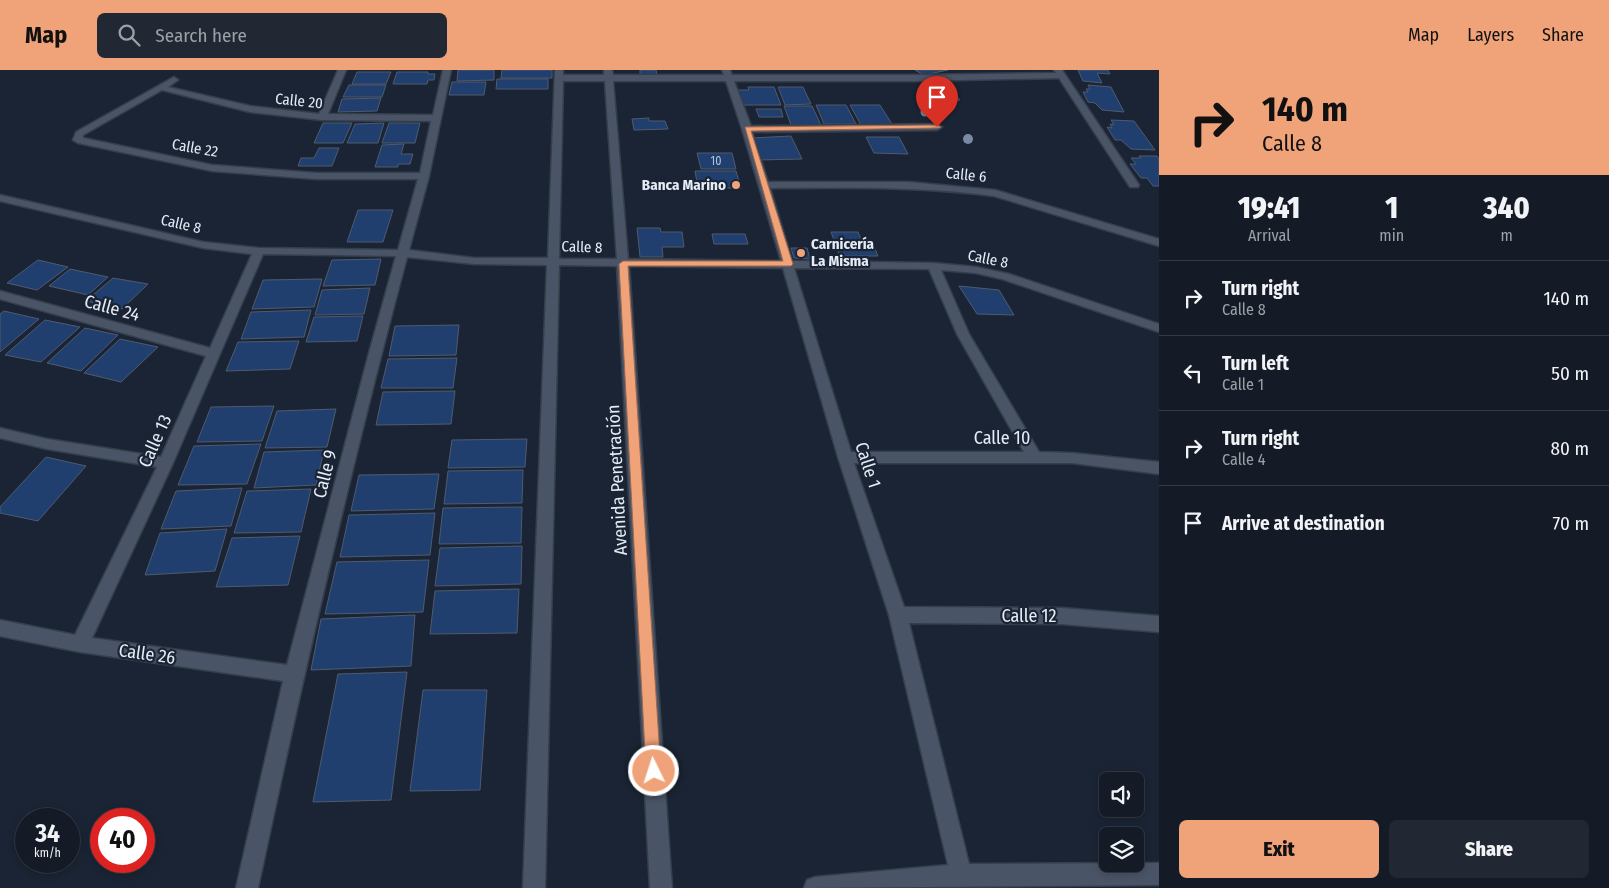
<!DOCTYPE html>
<meta charset="utf-8">
<style>
:root{--surface:#141b27;--page:#212833;--text:#f1f3f6;--muted:#9da1a7;--line:#333944;--accent:#f0a279}
body{margin:0;font-family:"Fira Sans Condensed",sans-serif;background:var(--page);color:var(--text);height:100vh;display:flex;flex-direction:column;font-size:19px;white-space:nowrap}
*{box-sizing:border-box;margin:0}
p{font-size:16px;color:var(--muted)}
.icon{flex:none;width:28px;height:28px;fill:none;stroke:currentColor;stroke-width:2;stroke-linecap:round;stroke-linejoin:round}
.map{position:relative;flex:1;overflow:hidden}
.panel{display:flex;flex-direction:column;background:var(--surface);width:450px}
.panel>*{flex:none}
.guide{background:#f0a279;color:#111;overflow:hidden}
.buttons{position:absolute;left:1099px;top:702px;display:grid;gap:10px}
.buttons a{display:grid;place-items:center;width:45px;height:45px;border-radius:8px;background:var(--surface);box-shadow:0 2px 8px #0003,0 0 0 1px var(--line);font-size:25px}
.speed{position:absolute;left:15px;top:738px;display:flex;gap:10px;font-size:25px;font-weight:700;text-align:center}
.speed>*{display:grid;place-content:center;width:65px;height:65px;border-radius:50%;background:var(--surface);box-shadow:0 2px 8px #0003,0 0 0 1px var(--line);line-height:1}
.speed small{font-size:12px;font-weight:400}
.speed .limit{border:8px solid #d22;background:#fff;color:#111}
.pin{position:absolute;display:grid;place-items:center;width:42px;height:42px;color:#fff;margin:-51px -21px;border-radius:50% 50% 50% 0;rotate:-45deg;box-shadow:0 0 5px #0007}
.pin .icon{rotate:45deg}
.me{position:absolute;width:55px;margin:-28px;rotate:356deg;stroke-linejoin:round;filter:drop-shadow(0 0 4px #0008)}
.turn{display:flex;align-items:center;gap:18px;height:105px;padding:0 20px;font-size:22px}
.turn .icon{width:65px;height:65px;stroke-width:2.5}
.turn b{display:block;font-size:35px;line-height:42px}
.eta{display:flex;justify-content:space-evenly;align-items:center;height:85px;text-align:center}
.eta b{font-size:30px;font-weight:800;line-height:35px}
.action{display:flex;gap:10px;margin-top:auto;padding:10px 20px}
.action a{flex:1;height:58px;border-radius:8px;background:var(--accent);color:#111;font-size:20px;font-weight:800;line-height:58px;text-align:center}
.action a+a{background:var(--page);color:var(--text)}
ul{padding:0;list-style:none}
li{display:flex;align-items:center;gap:15px;height:75px;padding:0 20px;border-top:1px solid var(--line)}
li div{flex:1}
li b{display:block;font-size:19px}
li em{font-style:normal}
header{display:flex;align-items:center;gap:30px;box-sizing:border-box;height:70px;padding:0 25px;background:var(--accent);color:#111}
header strong{font-size:24px}
nav{display:flex;gap:28px;margin-inline-start:auto;font-size:18px}
.search{width:350px;height:45px;background:var(--page);display:flex;align-items:center;gap:12px;box-sizing:border-box;padding:0 18px;border-radius:8px;color:var(--muted);font-size:19px}
main{display:flex;flex:1;min-height:0}
.map>svg:first-child{display:block}
.building{fill:#203f6f;stroke:#4f5b6d}
.lines{fill:none;stroke-linecap:round;stroke-linejoin:round}
.minor-casing{stroke:#363e4b;stroke-width:3}
.minor{fill:#495466;fill-rule:evenodd}
.tree{fill:#7a8aa3}
.route{fill:#f0a279;stroke:#9c694f}
.poi-dot{fill:#f0a279;stroke:#1a2434;stroke-width:2}
.labels{text-anchor:middle;dominant-baseline:central;stroke-width:4.5;stroke-linejoin:round;paint-order:stroke}
.far-number-label{font-size:12px;fill:#b4c1d4}
.far-street-label{font-size:15px;fill:#e5ecf6;stroke:#1a2434}
.far-poi-label{font-size:15px;font-weight:bold;fill:#e5ecf6;stroke:#1a2434;text-anchor:end}
.street-label{font-size:18px;fill:#e5ecf6;stroke:#1a2434}
</style>
<header>
<strong>Map</strong>
<div class="search"><svg class="icon" aria-label="search" viewBox="0 0 24 24"><circle cx="10" cy="10" r="6"/><path d="M15 15l6 6"/></svg>Search here</div>
<nav><a>Map</a><a>Layers</a><a>Share</a></nav>
</header>
<main>
<div class="map">
<svg width="1159" height="818" viewBox="0 0 1159 818">
<rect width="100%" height="100%" fill="#1a2434"/>
<g class="building">
<path d="M458,0H494V10L457,11Z"/>
<path d="M502,0H552V8H501Z"/>
<path d="M640,0H656L657,5H640Z"/>
<path d="M915,0H948L924,5Z"/>
<path d="M1078,0H1108L1110,4L1097,3L1102,13L1083,11Z"/>
<path d="M357,2H391L386,14H352Z"/>
<path d="M397,2H428V4H435L434,10H428L427,14H393Z"/>
<path d="M497,9H548V19H496Z"/>
<path d="M452,12H486L484,25H449Z"/>
<path d="M349,15H386L382,27H343Z"/>
<path d="M1088,15L1111,17L1124,42L1102,40L1095,33L1088,32L1083,22H1088L1086,19H1090Z"/>
<path d="M948,16L960,30L930,31L919,17Z"/>
<path d="M748,17H774L781,35H739L734,20H749Z"/>
<path d="M778,17H803L811,34L785,35Z"/>
<path d="M381,28L377,41L338,42L342,29Z"/>
<path d="M816,35H846L856,54H824Z"/>
<path d="M850,35H880L892,54L861,55Z"/>
<path d="M784,36H812L821,55H791Z"/>
<path d="M756,39H781L783,47H759Z"/>
<path d="M649,48V51H665L668,59L634,60L632,49Z"/>
<path d="M1111,50L1134,51L1155,80L1131,79L1121,70H1115L1107,57L1112,58L1110,54L1114,55Z"/>
<path d="M323,53H352L343,73H314Z"/>
<path d="M384,53L378,73H347L355,54Z"/>
<path d="M389,53H420L415,73H382Z"/>
<path d="M791,66L802,89L758,90L752,68Z"/>
<path d="M866,67H899L908,84L874,83Z"/>
<path d="M404,74L401,84H413L410,94H398V97H375L382,75Z"/>
<path d="M319,78H339L332,96H298L301,88H314Z"/>
<path d="M697,83H732L736,99H701Z"/>
<path d="M1139,86H1157L1159,89V116H1153L1147,108H1141L1130,94H1136L1131,88H1141Z"/>
<path d="M695,101H736L741,118H698Z"/>
<path d="M358,140H393L383,172H347Z"/>
<path d="M637,158H660L661,162H682L684,177H662L663,187H640Z"/>
<path d="M831,162H858L862,172H872L878,186H840Z"/>
<path d="M712,164H745L748,174H714Z"/>
<path d="M791,178H807L810,189L794,188Z"/>
<path d="M381,189L375,215L323,216L332,190Z"/>
<path d="M38,190L68,197L37,220L7,213Z"/>
<path d="M70,199L108,207L88,225L49,216Z"/>
<path d="M113,208L148,214L122,239L86,231Z"/>
<path d="M322,209L314,237L252,239L263,210Z"/>
<path d="M959,216L999,220L1014,245L977,244Z"/>
<path d="M370,218L364,244L315,245L322,220Z"/>
<path d="M311,240L304,267L241,269L251,242Z"/>
<path d="M4,241L39,249L0,282V244Z"/>
<path d="M363,246L357,271L306,272L314,247Z"/>
<path d="M45,250L80,257L41,292L5,285Z"/>
<path d="M459,255L456,285L389,286L395,256Z"/>
<path d="M85,258L118,265L81,301L47,293Z"/>
<path d="M120,269L158,277L121,312L84,303Z"/>
<path d="M299,271L290,299L226,301L238,272Z"/>
<path d="M457,288L453,318H381L388,289Z"/>
<path d="M455,321L451,354L376,355L383,322Z"/>
<path d="M274,336L262,371L197,372L211,337Z"/>
<path d="M336,339L327,377L265,378L277,341Z"/>
<path d="M527,369L525,397L448,398L452,370Z"/>
<path d="M261,374L247,414L178,415L194,376Z"/>
<path d="M324,380L316,415L254,418L264,382Z"/>
<path d="M46,387L86,396L38,451L0,443V437Z"/>
<path d="M523,400L522,433L444,434L448,401Z"/>
<path d="M439,404L434,439L351,441L359,405Z"/>
<path d="M242,418L231,456L161,459L176,421Z"/>
<path d="M311,419L301,462L234,463L247,421Z"/>
<path d="M522,437L521,473L439,474L443,438Z"/>
<path d="M435,443L430,485L340,487L349,445Z"/>
<path d="M227,459L215,501L145,505L160,463Z"/>
<path d="M300,466L288,515L216,517L232,468Z"/>
<path d="M522,476L521,514L435,516L440,478Z"/>
<path d="M429,490L423,542L325,544L337,492Z"/>
<path d="M519,519L517,563L430,564L435,521Z"/>
<path d="M415,545L411,596L311,600L321,549Z"/>
<path d="M407,602L391,730L313,732L338,604Z"/>
<path d="M423,620H487L480,720L410,721Z"/>
</g>
<g class="lines">
<g class="minor-casing">
<path id="minor" d="M338,0H346L328,44L433,45L443,0H451L429,106L409,180L474,188H548L555,0H563V5H604V0H612L613,5H724L722,0H730L732,5H915L1056,3L1054,0H1062L1139,115L1138,117H1130L1059,8L915,11H734L751,56L937,54L942,57L937,60L752,62L768,112H908L995,120L1159,169V176L994,126C919,116 845,118 770,118L792,191L933,193L976,197L1009,204L1159,254V262L1002,209L976,203L941,200L969,264L1039,382L1072,383L1159,392V404L1072,393H854L904,537L1062,538L1159,546V562L1062,554L909,553L969,794L1159,793V815L804,818L807,810L815,807L948,795L889,545L838,387L783,198L629,196L672,818H650L617,196L559,195L545,818H523L547,195L474,194L407,187C351,396 303,606 258,818H236L283,611L80,582L0,566V550L75,565L157,397L47,379L0,368V358L47,369L161,387L206,286L0,229V221L210,278L252,184L203,178L0,131V125L203,172L259,178L398,180L418,109H317L212,101L78,73L73,70L76,62L174,7L178,10L168,17L250,36L319,44ZM563,11H605L617,189H559ZM613,11H726L742,59L781,191L628,189ZM162,20L250,42L322,50L431,51L420,103H317L212,95L83,68V65ZM263,184L396,186L369,283L287,595L92,568L173,393ZM794,198L929,199L957,264L1024,382H851Z"/>
</g>
<use href="#minor" class="minor"/>
</g>
<g class="tree">
<circle cx="925" cy="42" r="4.5"/>
<circle cx="968" cy="69" r="5"/>
</g>
<path class="route" d="M937,55L941,57L940,58L751,61L793,194L791,196H628L661,701L659,706L654,709L648,706L646,701L619,194L623,191H783L745,57Z"/>
<g class="poi-dot">
<circle cx="736" cy="115" r="5"/>
<circle cx="801" cy="183" r="5"/>
</g>
<g class="labels">
<g class="far-number-label">
<text x="716" y="91">10</text>
</g>
<g class="far-street-label">
<text transform="translate(299 31) rotate(6)">Calle 20</text>
<text transform="translate(195 78) rotate(10)">Calle 22</text>
<text transform="translate(966 105) rotate(6)">Calle 6</text>
<text transform="translate(181 154) rotate(13)">Calle 8</text>
<text transform="translate(582 177) rotate(2)">Calle 8</text>
<text transform="translate(988 189) rotate(11)">Calle 8</text>
</g>
<g class="far-poi-label">
<text x="726" y="115">Banca Marino</text>
<text x="811" y="174" text-anchor="start">Carnicería<tspan x="811" dy="17">La Misma</tspan></text>
</g>
<g class="street-label">
<text transform="translate(112 238) rotate(15)">Calle 24</text>
<text x="1002" y="368">Calle 10</text>
<text transform="translate(155 371) rotate(-66)">Calle 13</text>
<text transform="translate(868 395) rotate(72)">Calle 1</text>
<text transform="translate(325 404) rotate(-76)">Calle 9</text>
<text transform="translate(617 410) rotate(-93)">Avenida Penetración</text>
<text x="1029" y="546">Calle 12</text>
<text transform="translate(147 584) rotate(8)">Calle 26</text>
</g>
</g>
</svg>
<div class="buttons">
<a><svg class="icon" aria-label="sound" viewBox="0 0 24 24"><path d="M4 9h4l5-4v14l-5-4H4zM17 9q2 3 0 6"/></svg></a>
<a><svg class="icon" aria-label="layers" viewBox="0 0 24 24"><path d="M12 4l9 5-9 5-9-5zM3 14l9 5 9-5"/></svg></a>
</div>
<div class="speed"><div>34<small>km/h</small></div><div class="limit">40</div></div>
<div class="pin" style="left:937px;top:57px;background:#d93025"><svg class="icon" aria-label="arrive" viewBox="0 0 24 24"><path d="M6 21V4h12l-3 4 3 4H6"/></svg></div>
<svg class="me" style="left:654px;top:701px" viewBox="-20 -20 40 40"><circle r="17" fill="#f0a279" stroke="#fff" stroke-width="3"/><path d="M0-11L8 9 0 5-8 9z" fill="#fff"/></svg>
</div>
<section class="panel">
<div class="guide">
<div class="turn"><svg class="icon" aria-label="right" viewBox="0 0 24 24"><path d="M7 20v-9h11M14 6l5 5-5 5"/></svg><div><b>140 m</b>Calle 8</div></div>
</div>
<div class="eta">
<div><b>19:41</b><p>Arrival</p></div>
<div><b>1</b><p>min</p></div>
<div><b>340</b><p>m</p></div>
</div>
<ul>
<li><svg class="icon" aria-label="right" viewBox="0 0 24 24"><path d="M7 20v-9h11M14 6l5 5-5 5"/></svg><div><b>Turn right</b><p>Calle 8</p></div><em>140 m</em></li>
<li><svg class="icon" aria-label="left" viewBox="0 0 24 24"><path d="M17 20v-9H6M10 6l-5 5 5 5"/></svg><div><b>Turn left</b><p>Calle 1</p></div><em>50 m</em></li>
<li><svg class="icon" aria-label="right" viewBox="0 0 24 24"><path d="M7 20v-9h11M14 6l5 5-5 5"/></svg><div><b>Turn right</b><p>Calle 4</p></div><em>80 m</em></li>
<li><svg class="icon" aria-label="arrive" viewBox="0 0 24 24"><path d="M6 21V4h12l-3 4 3 4H6"/></svg><div><b>Arrive at destination</b></div><em>70 m</em></li>
</ul>
<div class="action"><a>Exit</a><a>Share</a></div>
</section>
</main>
